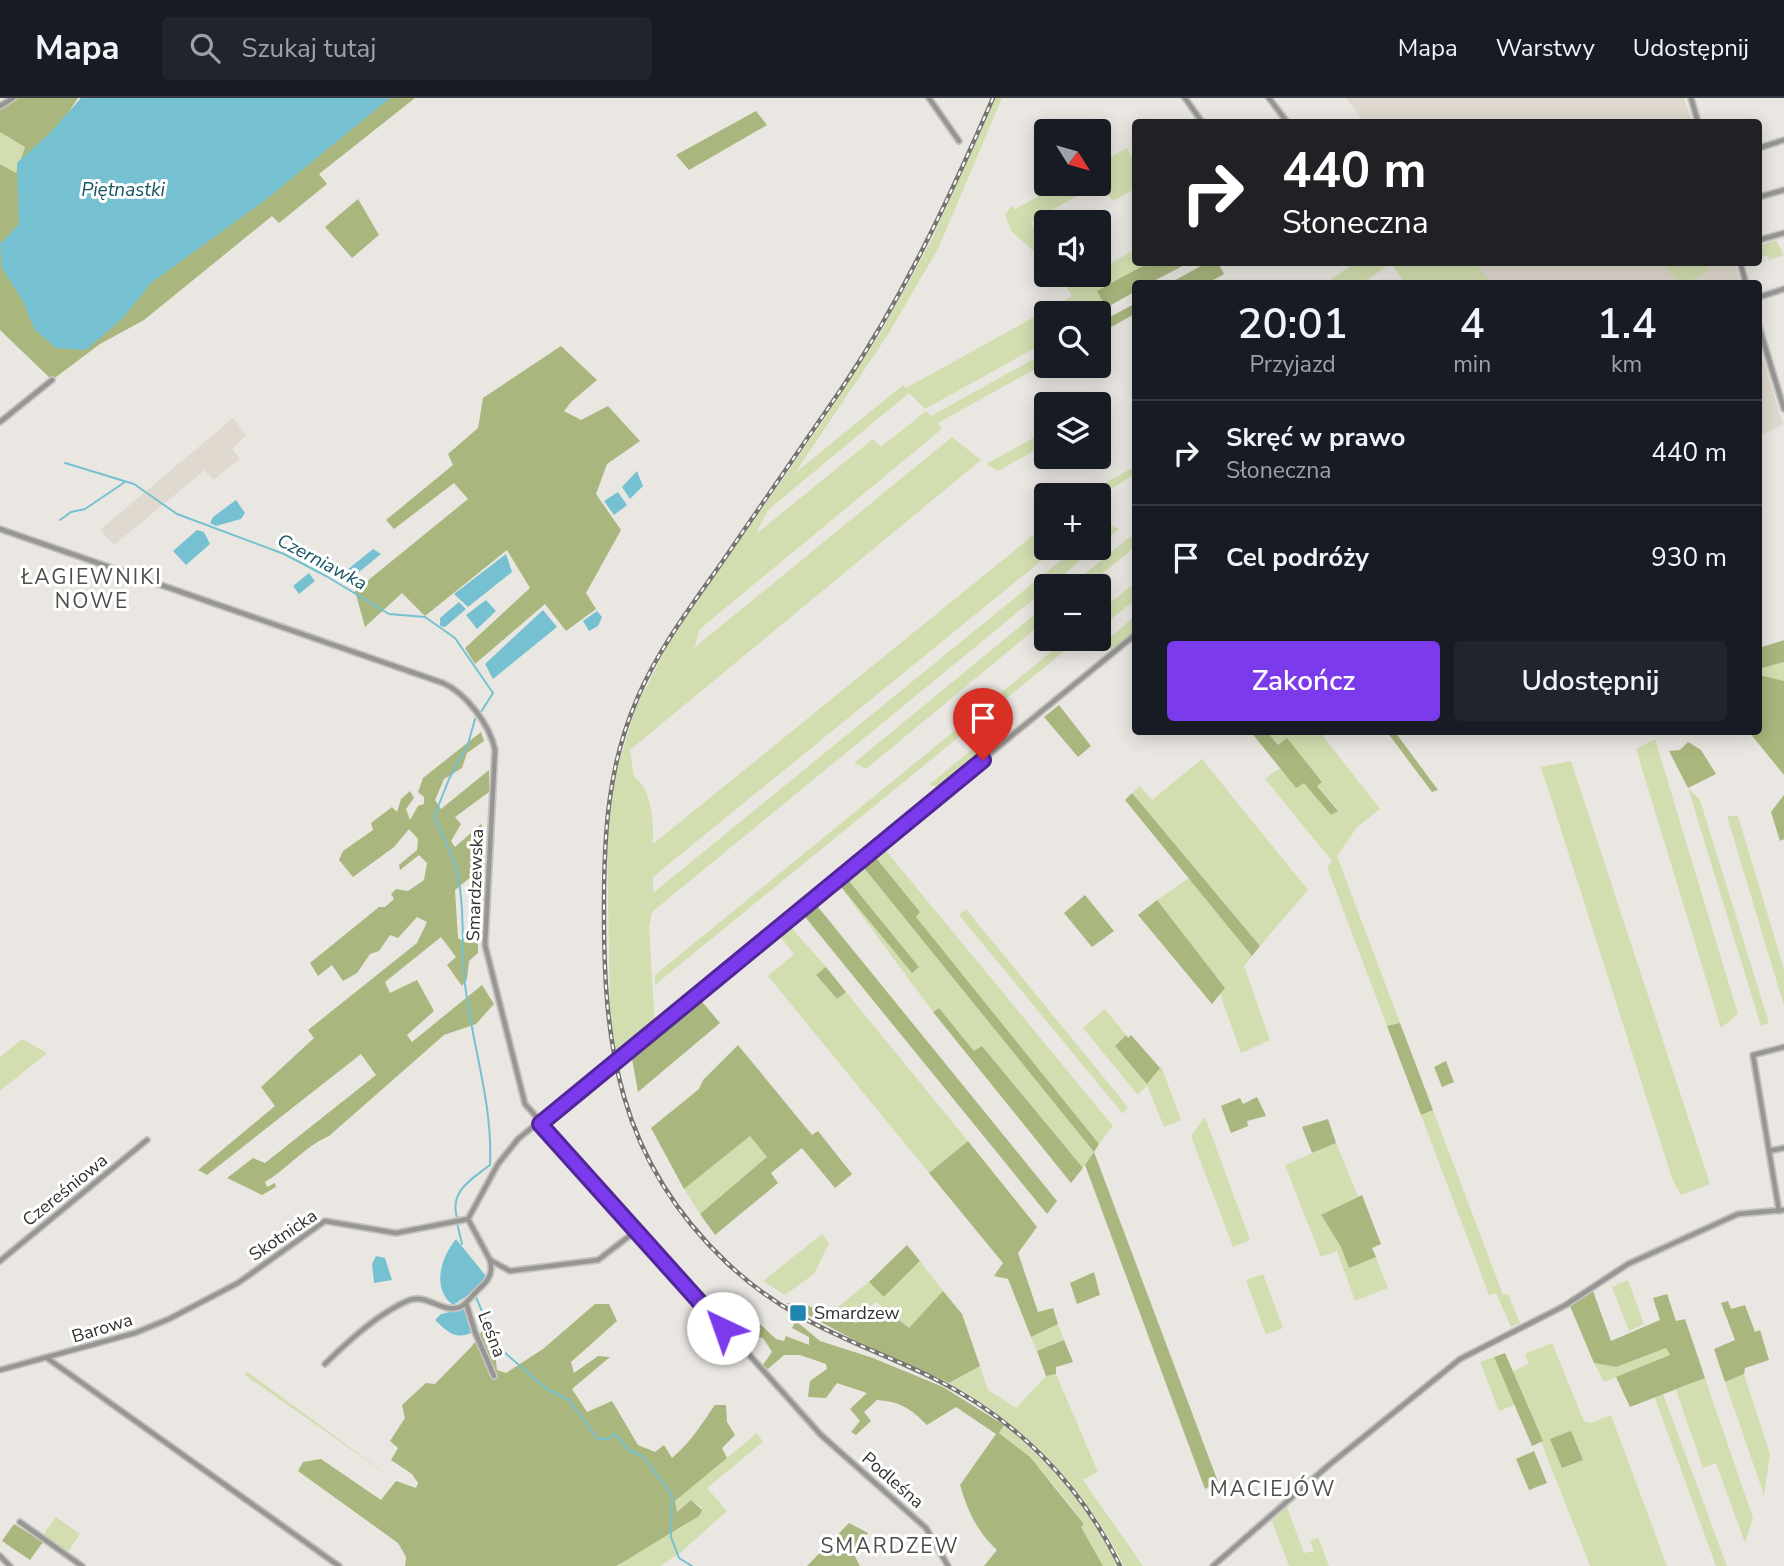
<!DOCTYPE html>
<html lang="pl">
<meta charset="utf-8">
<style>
:root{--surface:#171b24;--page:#20242c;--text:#f1f3f6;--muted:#9ea1a6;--line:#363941;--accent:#7c3aed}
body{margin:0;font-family:"Nunito Sans",sans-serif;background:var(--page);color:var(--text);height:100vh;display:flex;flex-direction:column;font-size:26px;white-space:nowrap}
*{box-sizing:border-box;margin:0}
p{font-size:23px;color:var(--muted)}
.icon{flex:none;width:38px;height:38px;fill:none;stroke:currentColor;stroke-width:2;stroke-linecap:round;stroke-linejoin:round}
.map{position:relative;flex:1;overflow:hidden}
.sheet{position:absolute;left:1132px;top:182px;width:630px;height:455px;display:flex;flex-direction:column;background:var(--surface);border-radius:7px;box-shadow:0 4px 18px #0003}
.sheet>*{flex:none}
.hud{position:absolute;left:1132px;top:21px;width:630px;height:147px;border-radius:7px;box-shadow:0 4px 18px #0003;background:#202124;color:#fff;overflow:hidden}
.needle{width:46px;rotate:127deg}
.fabs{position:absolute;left:1034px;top:21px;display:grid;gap:14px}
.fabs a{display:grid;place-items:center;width:77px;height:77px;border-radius:7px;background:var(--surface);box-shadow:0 4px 18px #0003;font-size:35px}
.pin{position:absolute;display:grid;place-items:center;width:60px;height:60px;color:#fff;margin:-72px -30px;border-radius:50% 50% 50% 0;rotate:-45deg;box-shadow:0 0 7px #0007}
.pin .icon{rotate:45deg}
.me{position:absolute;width:77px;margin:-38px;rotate:318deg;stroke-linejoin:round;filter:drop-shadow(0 0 5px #0008)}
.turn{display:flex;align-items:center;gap:24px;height:147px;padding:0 35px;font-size:32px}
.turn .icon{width:91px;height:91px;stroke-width:2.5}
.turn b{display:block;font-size:49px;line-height:60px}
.eta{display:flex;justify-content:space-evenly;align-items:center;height:119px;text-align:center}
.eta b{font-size:42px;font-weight:600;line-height:49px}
.cta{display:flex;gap:14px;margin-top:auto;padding:14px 35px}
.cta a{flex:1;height:80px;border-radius:7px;background:var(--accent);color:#fff;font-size:28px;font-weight:600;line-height:80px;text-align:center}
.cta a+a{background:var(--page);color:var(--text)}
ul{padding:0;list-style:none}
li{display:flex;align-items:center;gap:21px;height:105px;padding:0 35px;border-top:2px solid var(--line)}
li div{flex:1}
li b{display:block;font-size:26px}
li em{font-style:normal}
header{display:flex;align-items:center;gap:42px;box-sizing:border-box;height:98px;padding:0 35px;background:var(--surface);border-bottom:2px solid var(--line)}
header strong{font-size:33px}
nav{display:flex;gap:38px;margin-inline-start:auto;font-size:24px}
.search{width:490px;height:63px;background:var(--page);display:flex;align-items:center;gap:18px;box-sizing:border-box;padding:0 24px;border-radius:7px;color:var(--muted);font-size:26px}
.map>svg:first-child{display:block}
.built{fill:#e0d9cf}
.green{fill:#d3deb0}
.forest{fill:#a9b67d}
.water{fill:#75c1d1}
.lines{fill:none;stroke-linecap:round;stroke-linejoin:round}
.stream{stroke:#75c1d1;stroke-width:2}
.minor-casing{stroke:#c5c3be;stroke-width:8}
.minor{stroke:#979694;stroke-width:4.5}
.rail-casing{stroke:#767471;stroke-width:4.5}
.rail{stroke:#fff;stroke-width:2;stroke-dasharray:5;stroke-linecap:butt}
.route-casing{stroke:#51269a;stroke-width:18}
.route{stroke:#7c3aed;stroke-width:12}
.poi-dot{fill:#2085af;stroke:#fff;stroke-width:2.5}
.labels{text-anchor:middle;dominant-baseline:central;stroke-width:6;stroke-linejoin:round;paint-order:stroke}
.street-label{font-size:18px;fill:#333230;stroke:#fff}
.poi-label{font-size:18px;fill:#333230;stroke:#fff;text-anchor:start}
.water-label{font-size:19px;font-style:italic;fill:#155562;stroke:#fff}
.quarter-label{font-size:21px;letter-spacing:2px;fill:#504e4a;stroke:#fff}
</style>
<header>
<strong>Mapa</strong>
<div class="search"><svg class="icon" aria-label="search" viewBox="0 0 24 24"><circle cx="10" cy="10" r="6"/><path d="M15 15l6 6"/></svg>Szukaj tutaj</div>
<nav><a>Mapa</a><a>Warstwy</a><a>Udostępnij</a></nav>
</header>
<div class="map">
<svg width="1784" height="1468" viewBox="0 0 1784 1468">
<rect width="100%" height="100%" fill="#eae7e2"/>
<g class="built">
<path d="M1346,0H1684L1692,24H1364Z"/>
<path d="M1466,165H1734L1740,185H1481Z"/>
<path d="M1759,247L1783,326L1759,339Z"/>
<path d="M233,320L246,337L232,351L240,361L213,382L205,372L114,447L100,432Z"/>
</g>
<g class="green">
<path d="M995,0H1002L938,151L887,238L795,375L903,287L906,290L1072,198L1067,190L1090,177H1099V172L1136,151V164L1148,165L1098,193L1106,210L1097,215H1046V244L925,311L909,295L768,412L756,436L873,341L881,349L926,313L931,318L1046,254V265L938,325L942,331L700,531L694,550L952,339L981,362L630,652L634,679C652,689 654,728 653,746L1046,427V450H1057L653,779V795L1076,450H1096L652,814L649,828L655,928L615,961L610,922L607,734L614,682L635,611L671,541L819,329L880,236L931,143Z"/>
<path d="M0,34L25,48L16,75L0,66Z"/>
<path d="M1127,50L1136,66V90L1113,103L1099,85V65Z"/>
<path d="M1061,86H1098L1031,124L1042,150L1035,154L1012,134L1005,117L1011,108L1015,111Z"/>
<path d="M1776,142L1784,157L1769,162L1768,157L1759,160V148Z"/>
<path d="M1356,164L1386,165L1388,167L1363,185H1326Z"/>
<path d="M1391,165H1476L1491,185H1405Z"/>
<path d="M1663,165H1704L1709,172L1687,185L1675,181Z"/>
<path d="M1046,333V346L998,373L986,366Z"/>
<path d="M1136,368V375L1099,399L1083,397Z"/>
<path d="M1099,414L1106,425L1119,431L1099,448V431L1106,425L1099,421Z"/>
<path d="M1131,438L1136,441V448L1087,488H1070Z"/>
<path d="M1136,484V501L1099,531V514Z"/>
<path d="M1046,507V522L866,671L854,665Z"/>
<path d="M1136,517V533L1112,552L1105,544Z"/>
<path d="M1067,541H1079L655,887V877Z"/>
<path d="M1784,564V583L1759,577V571Z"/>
<path d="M1267,634H1320L1380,711L1357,729L1337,758L1400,925L1387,928L1327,769L1332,763L1265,681L1280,670L1296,689L1304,684L1331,717L1338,712L1317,687L1322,684L1286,641L1278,647Z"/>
<path d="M992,635L1001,645L943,690L929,687Z"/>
<path d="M1655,641L1738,916L1721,930L1636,651Z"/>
<path d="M1202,661L1308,792L1260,848L1132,695L1140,688L1152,702Z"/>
<path d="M1571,663L1710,1086L1681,1097L1672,1080L1541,669Z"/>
<path d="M1688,690L1700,702L1769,925L1761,928Z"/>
<path d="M1727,718H1738L1784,871V908Z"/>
<path d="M882,748L1113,1028L1099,1046L915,819L920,814L872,755Z"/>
<path d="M860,765L1094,1054L1083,1070L982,948L975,954L939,910L933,914L837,784L911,874L919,869L845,778Z"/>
<path d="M1189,780L1252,858L1244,868L1270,942L1241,955L1220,896L1225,890L1157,802Z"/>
<path d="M966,811L1128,1009L1123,1016L959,817Z"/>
<path d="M788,826L826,869L816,878L837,901L846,894L968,1043L929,1075L768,878L794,856L777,835Z"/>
<path d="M1105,911L1126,937L1115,947L1147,985L1161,968L1181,1022L1164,1029L1147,987L1138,997L1083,930Z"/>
<path d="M22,941L47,955L0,993V959Z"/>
<path d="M1433,1012L1503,1197L1508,1196L1520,1225L1511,1229L1496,1195L1489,1197L1421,1017Z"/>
<path d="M1205,1019L1250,1142L1233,1149L1191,1038Z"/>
<path d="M750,1038L768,1060L700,1116L684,1091Z"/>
<path d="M1336,1045L1358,1098L1321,1118L1341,1149L1349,1170L1376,1159L1388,1190L1355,1203L1337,1153L1321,1159L1285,1067Z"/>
<path d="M822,1136L829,1145L814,1176L785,1197L763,1183Z"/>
<path d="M920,1163L943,1193L909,1230L876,1204L854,1218L835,1211L869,1184L885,1199Z"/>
<path d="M1263,1176L1283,1230L1266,1237L1246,1182Z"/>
<path d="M1628,1182L1644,1226L1629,1233L1612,1189Z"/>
<path d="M1058,1226L1064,1242L1037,1253L1031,1239Z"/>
<path d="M1552,1245L1584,1323L1591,1325L1611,1317L1667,1468H1590L1513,1273L1529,1266L1525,1256Z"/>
<path d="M1666,1250L1670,1258L1604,1284L1594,1265L1616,1269Z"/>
<path d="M1494,1259L1515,1307L1499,1313L1480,1264Z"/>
<path d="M980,1268L988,1292L1016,1310L1046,1278L1056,1276L1098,1374L1083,1382L1143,1468H1124C1084,1389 1026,1328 949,1285Z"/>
<path d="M246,1273L396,1383L245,1277Z"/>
<path d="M1744,1276L1770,1356L1764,1397L1725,1284Z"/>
<path d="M1705,1280L1753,1420L1745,1445L1716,1365L1703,1370L1676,1292Z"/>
<path d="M1663,1296L1727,1468H1716L1655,1300Z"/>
<path d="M1004,1327C1051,1365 1092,1413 1117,1468H1103L1081,1429L1084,1426C1058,1390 1033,1361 998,1334Z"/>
<path d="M757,1335L763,1344L707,1390L727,1413L680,1455L660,1468H616L685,1427L702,1410L691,1402L677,1414L675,1403Z"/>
<path d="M1287,1409L1304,1455L1314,1453L1310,1443L1318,1439L1329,1468H1289L1272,1423Z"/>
<path d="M56,1419L80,1436L68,1454L43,1437Z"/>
</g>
<g class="forest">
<path d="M11,0H78L58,30L364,0H415L319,76L327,86L279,125L272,118L144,222L100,246L52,282L0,232V66L16,75L25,49L0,34V7Z"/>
<path d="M756,13L767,27L689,72L676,57Z"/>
<path d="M358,101L379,137L352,160L325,129Z"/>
<path d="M1208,164L1218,165L1224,176L1208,185H1170Z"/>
<path d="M1148,165H1188L1150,185L1136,186V193L1106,210L1097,193Z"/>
<path d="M1136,205V215L1099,236V225Z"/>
<path d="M561,248L597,282L571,304L564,313L581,322L608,308L640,343L607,366L596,396L621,432L586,495L596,511L566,533L545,506L475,566L465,550L530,490L507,452L425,518L402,495L365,529L355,493L468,401L454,385L394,431L386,422L453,367L448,356L478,330L483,300Z"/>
<path d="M1784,542V564L1759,571V550Z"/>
<path d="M1759,577L1784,583V677L1749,634H1759Z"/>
<path d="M1059,607L1091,648L1078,659L1044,619Z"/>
<path d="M481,634L484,643L467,655L462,670L444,681L435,702L441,711L489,672V694L455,719L461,726L451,743L455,749L481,726L485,734L484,768L455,792L458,840L466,845L473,841L478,845V855L469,863L467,881L462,888L447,867L456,859L441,839L385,884L390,895L417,882L434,913L407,937L412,944L482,887L494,906L476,926L444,937L329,1038C304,1049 288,1070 265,1084L267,1089L275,1085L276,1089L262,1097L227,1080L253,1060L265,1065L376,977L361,956L207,1077L198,1072L275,1008L261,989L314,940L308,932L417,845L427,824L417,819L398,840L390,837L379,853L370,856L357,875L343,883L332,867L318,878L310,865L379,809H385L394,801L391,796L396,791L408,793L424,782L427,765L419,757L400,772L399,767L417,752L418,741L409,731L394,749L353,779L339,762L343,753L373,732L371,725L392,709L397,714L401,701L410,693L414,700L406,711L410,722L418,708L424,706V699L418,694L423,680Z"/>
<path d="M1251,634H1267L1278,647L1287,640L1322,684L1317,688L1338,713L1331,717L1304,685L1296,690Z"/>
<path d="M1387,634H1395L1438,692L1432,694Z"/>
<path d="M1688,644L1701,652L1716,676L1688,690L1669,653L1680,652Z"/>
<path d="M1132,695L1260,848L1252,858L1125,702Z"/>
<path d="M1784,697V741L1780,743L1771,714Z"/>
<path d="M872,755L920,814L916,819L1099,1046L1094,1054L1218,1384L1205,1391L1085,1067L1094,1054L860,765Z"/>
<path d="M845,778L919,869L912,875L837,784Z"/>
<path d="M1085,797L1114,833L1092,849L1064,815Z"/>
<path d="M1157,802L1225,890L1212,906L1138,817Z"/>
<path d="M814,804L1057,1103L1047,1116L802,815Z"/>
<path d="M826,869L846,894L837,901L816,877Z"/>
<path d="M698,899L720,925L638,994L631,955Z"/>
<path d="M939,910L974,953L982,948L1083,1070L1071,1085L933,914Z"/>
<path d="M1400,925L1433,1012L1421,1017L1387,928Z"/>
<path d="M1126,937L1128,940L1131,937L1160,970L1147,986L1115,948Z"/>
<path d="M738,947L812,1037L818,1033L852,1076L835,1090L802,1050L771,1075L778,1085L715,1137L700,1116L767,1059L750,1038L684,1091L651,1030L699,991L703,982Z"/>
<path d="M1446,963L1454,984L1442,989L1434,969Z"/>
<path d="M1257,999L1266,1018L1247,1023L1248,1028L1231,1035L1221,1008L1240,1000L1243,1006Z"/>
<path d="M1328,1021L1336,1045L1312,1055L1302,1029Z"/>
<path d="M968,1043L1037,1129L1018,1155L1038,1214L1053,1210L1058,1226L1031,1239L1008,1181L994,1178L1003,1165L929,1075Z"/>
<path d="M1362,1097L1381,1146L1372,1150L1376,1159L1349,1170L1341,1149L1321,1117Z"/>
<path d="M907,1147L920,1163L884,1199L869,1184Z"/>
<path d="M1094,1174L1100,1197L1077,1206L1070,1185Z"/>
<path d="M943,1193L962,1216L980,1268L949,1285L854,1242L786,1205L803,1206L856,1225L882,1209L909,1230Z"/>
<path d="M1593,1193L1611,1243L1660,1222L1653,1200L1667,1196L1676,1223L1685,1221L1705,1280L1630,1309L1616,1279L1670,1257L1666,1250L1616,1269L1594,1265L1570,1208Z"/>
<path d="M1728,1203L1731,1211L1745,1207L1755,1234L1760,1232L1769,1262L1745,1270L1744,1276L1725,1284L1714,1251L1735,1242L1721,1205Z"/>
<path d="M595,1206H609L617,1223L571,1264L574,1275L598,1258L610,1259L572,1291L587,1314L612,1303L638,1347L655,1354L664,1347L672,1360C692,1343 700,1328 715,1307H726L727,1324L735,1337L722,1350L727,1360L675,1403L677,1414L691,1402L702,1412L699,1418L625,1463L616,1468H405L406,1459L398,1445L298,1373L303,1364L321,1361L381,1402L396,1383L416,1390L418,1385L412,1376L391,1362L398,1350L390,1343L405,1320L402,1307L426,1285L435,1286L472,1248L484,1230L495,1254L497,1272L506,1275L543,1251Z"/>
<path d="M796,1223L820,1243L873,1260L943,1289L1004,1327L999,1335L1030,1359L1084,1426L1081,1429L1103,1468H984L997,1452C978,1435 967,1412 960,1387L996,1336L956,1309L927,1327C910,1310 901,1304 877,1302L864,1314L871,1323L856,1337L851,1334L860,1323L850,1311L867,1295L837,1285L826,1300L808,1299L810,1283L827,1271L826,1266L800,1257H784L768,1271L762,1268L772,1254L763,1240L753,1238L760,1226L776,1241L784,1243L786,1238L809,1247V1239L792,1230Z"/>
<path d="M1064,1242L1073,1264L1056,1269V1276L1046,1278L1037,1253Z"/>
<path d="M1505,1255L1543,1343L1532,1348L1494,1259Z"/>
<path d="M1571,1333L1583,1362L1562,1370L1550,1341Z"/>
<path d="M1534,1353L1547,1385L1529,1392L1516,1361Z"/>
<path d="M849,1425L868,1435L852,1453L860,1468H807Z"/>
<path d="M14,1426L43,1444L30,1462L2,1443Z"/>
</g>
<g class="water">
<path d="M81,0H390L264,103L151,185L122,221L86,252L56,250L34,231L24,205L2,170L0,146L19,126L17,65L50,35Z"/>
<path d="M637,373L643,388L630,401L622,389Z"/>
<path d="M618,394L627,407L614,417L604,403Z"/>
<path d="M236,402L245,415L241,421L216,428L210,425L213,419Z"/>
<path d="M197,432L204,434L210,446L186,467L173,453Z"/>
<path d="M373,451L381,456L347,484L341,477Z"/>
<path d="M506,456L512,474L468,509L454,496Z"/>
<path d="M309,475L315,483L299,496L293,488Z"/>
<path d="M486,502L496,513L477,531L466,517Z"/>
<path d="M459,504L466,511L445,529L440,528V520Z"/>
<path d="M543,512L557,529L493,581L485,566Z"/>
<path d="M597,513L602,519L598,528L589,533L583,523Z"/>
<path d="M456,1141L486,1178L473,1194L453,1207C431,1190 441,1159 456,1141Z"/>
<path d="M376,1158L385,1160L392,1182L374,1185L372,1166Z"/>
<path d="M464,1211L471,1235C454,1242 447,1233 435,1222L441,1216Z"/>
</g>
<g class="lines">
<g class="stream">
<path d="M65,365L134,386L177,416L284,456L326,478L389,516L425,519L455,540L493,595L481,614"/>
<path d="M60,422L71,414L85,411L125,384"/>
<path d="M457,1120C449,1093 472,1081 490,1067C493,1005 472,947 465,886C461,853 465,817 459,784C455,761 444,740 434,719L449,681L468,646L475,621"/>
<path d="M457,1125L462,1146"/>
<path d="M475,1197L497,1248L547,1291L569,1302L598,1341H608L615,1336L629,1352L644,1359L672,1398L671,1439L679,1460L692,1468"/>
</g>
<g class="minor-casing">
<g id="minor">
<path d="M929,0L959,43"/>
<path d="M1185,0L1202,24"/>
<path d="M1269,0L1287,24"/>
<path d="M1691,0L1698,24"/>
<path d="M0,8L13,0"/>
<path d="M1759,50L1784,42"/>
<path d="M1759,99L1784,92"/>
<path d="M1759,142L1784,135"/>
<path d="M1740,164L1746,186"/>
<path d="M1759,199L1784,191"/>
<path d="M1759,229L1784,311"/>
<path d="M0,324L52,282"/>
<path d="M0,431L443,585C466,595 490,627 495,652L485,847L525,1006L821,1337L926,1430L948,1468"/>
<path d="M1769,1053L1784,1050"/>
<path d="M1779,1113L1753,957L1784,949"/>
<path d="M468,1121L490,1162L510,1173L598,1162L636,1133"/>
<path d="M0,1163L147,1042"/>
<path d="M466,1205L475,1234L494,1278"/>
<path d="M47,1260L339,1468"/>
<path d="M325,1266C348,1243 378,1216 407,1203C427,1194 441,1216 460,1209C467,1206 473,1196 480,1190C489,1182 493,1175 490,1162"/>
<path d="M0,1272L135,1235L169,1221L238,1185L325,1123L396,1135L468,1121L498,1066L518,1041L1136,536"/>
<path d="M20,1424L82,1468"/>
<path d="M0,1458L10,1468"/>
<path d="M1213,1468L1329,1367L1460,1261L1564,1208L1628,1166L1738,1116L1784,1112"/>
</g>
</g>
<use href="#minor" class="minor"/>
<g class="rail-casing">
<path id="rail" d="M993,0C949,101 903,199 842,290C801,350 759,410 718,470C688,512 657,554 637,601C608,668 604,735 604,806C603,947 618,1061 726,1164C790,1225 854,1242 931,1279C1014,1319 1080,1385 1120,1468"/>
</g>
<use href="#rail" class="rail"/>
</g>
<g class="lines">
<g class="route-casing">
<path id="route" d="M723,1230L540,1026L983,662"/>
</g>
<use href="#route" class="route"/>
</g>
<rect class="poi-dot" x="789" y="1206" width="18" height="18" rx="3.5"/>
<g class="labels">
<g class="street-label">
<text transform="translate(475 787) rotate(-88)">Smardzewska</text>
<text transform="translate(65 1092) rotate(-39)">Czereśniowa</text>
<text transform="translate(283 1137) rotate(-34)">Skotnicka</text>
<text transform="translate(102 1230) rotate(-17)">Barowa</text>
<text transform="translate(492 1236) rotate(69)">Leśna</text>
<text transform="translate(893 1382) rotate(41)">Podleśna</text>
</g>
<g class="poi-label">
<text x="814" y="1215">Smardzew</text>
</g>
<g class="water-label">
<text x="123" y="92">Piętnastki</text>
<text transform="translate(322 464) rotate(28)">Czerniawka</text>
</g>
<g class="quarter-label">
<text x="92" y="479">ŁAGIEWNIKI<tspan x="92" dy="24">NOWE</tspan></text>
<text x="1273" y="1391">MACIEJÓW</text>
<text x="890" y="1448">SMARDZEW</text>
</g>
</g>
</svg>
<div class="fabs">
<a><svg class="needle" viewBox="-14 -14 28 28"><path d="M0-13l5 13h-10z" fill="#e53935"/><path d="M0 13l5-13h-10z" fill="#9ea1a6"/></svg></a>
<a><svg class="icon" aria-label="sound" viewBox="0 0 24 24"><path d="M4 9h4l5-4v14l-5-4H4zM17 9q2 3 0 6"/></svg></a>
<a><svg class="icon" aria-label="search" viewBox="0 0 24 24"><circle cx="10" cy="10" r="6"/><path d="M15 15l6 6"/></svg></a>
<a><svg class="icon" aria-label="layers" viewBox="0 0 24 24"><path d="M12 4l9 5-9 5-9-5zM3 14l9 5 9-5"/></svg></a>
<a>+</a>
<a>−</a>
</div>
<div class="pin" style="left:983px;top:662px;background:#d93025"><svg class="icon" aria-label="arrive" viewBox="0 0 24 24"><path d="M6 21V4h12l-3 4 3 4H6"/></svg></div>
<svg class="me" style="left:723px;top:1230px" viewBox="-20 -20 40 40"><circle r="19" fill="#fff"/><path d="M0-13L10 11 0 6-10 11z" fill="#7c3aed"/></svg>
<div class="hud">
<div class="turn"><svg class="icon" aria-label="right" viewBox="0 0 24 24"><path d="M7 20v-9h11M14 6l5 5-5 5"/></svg><div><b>440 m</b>Słoneczna</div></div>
</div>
<section class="sheet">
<div class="eta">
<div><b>20:01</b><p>Przyjazd</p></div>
<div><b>4</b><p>min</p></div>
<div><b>1.4</b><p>km</p></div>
</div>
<ul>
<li><svg class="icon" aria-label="right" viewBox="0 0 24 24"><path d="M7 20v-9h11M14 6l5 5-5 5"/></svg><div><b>Skręć w prawo</b><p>Słoneczna</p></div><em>440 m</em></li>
<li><svg class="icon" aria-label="arrive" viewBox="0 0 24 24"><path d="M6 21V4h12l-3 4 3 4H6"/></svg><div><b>Cel podróży</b></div><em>930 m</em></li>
</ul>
<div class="cta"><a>Zakończ</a><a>Udostępnij</a></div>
</section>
</div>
